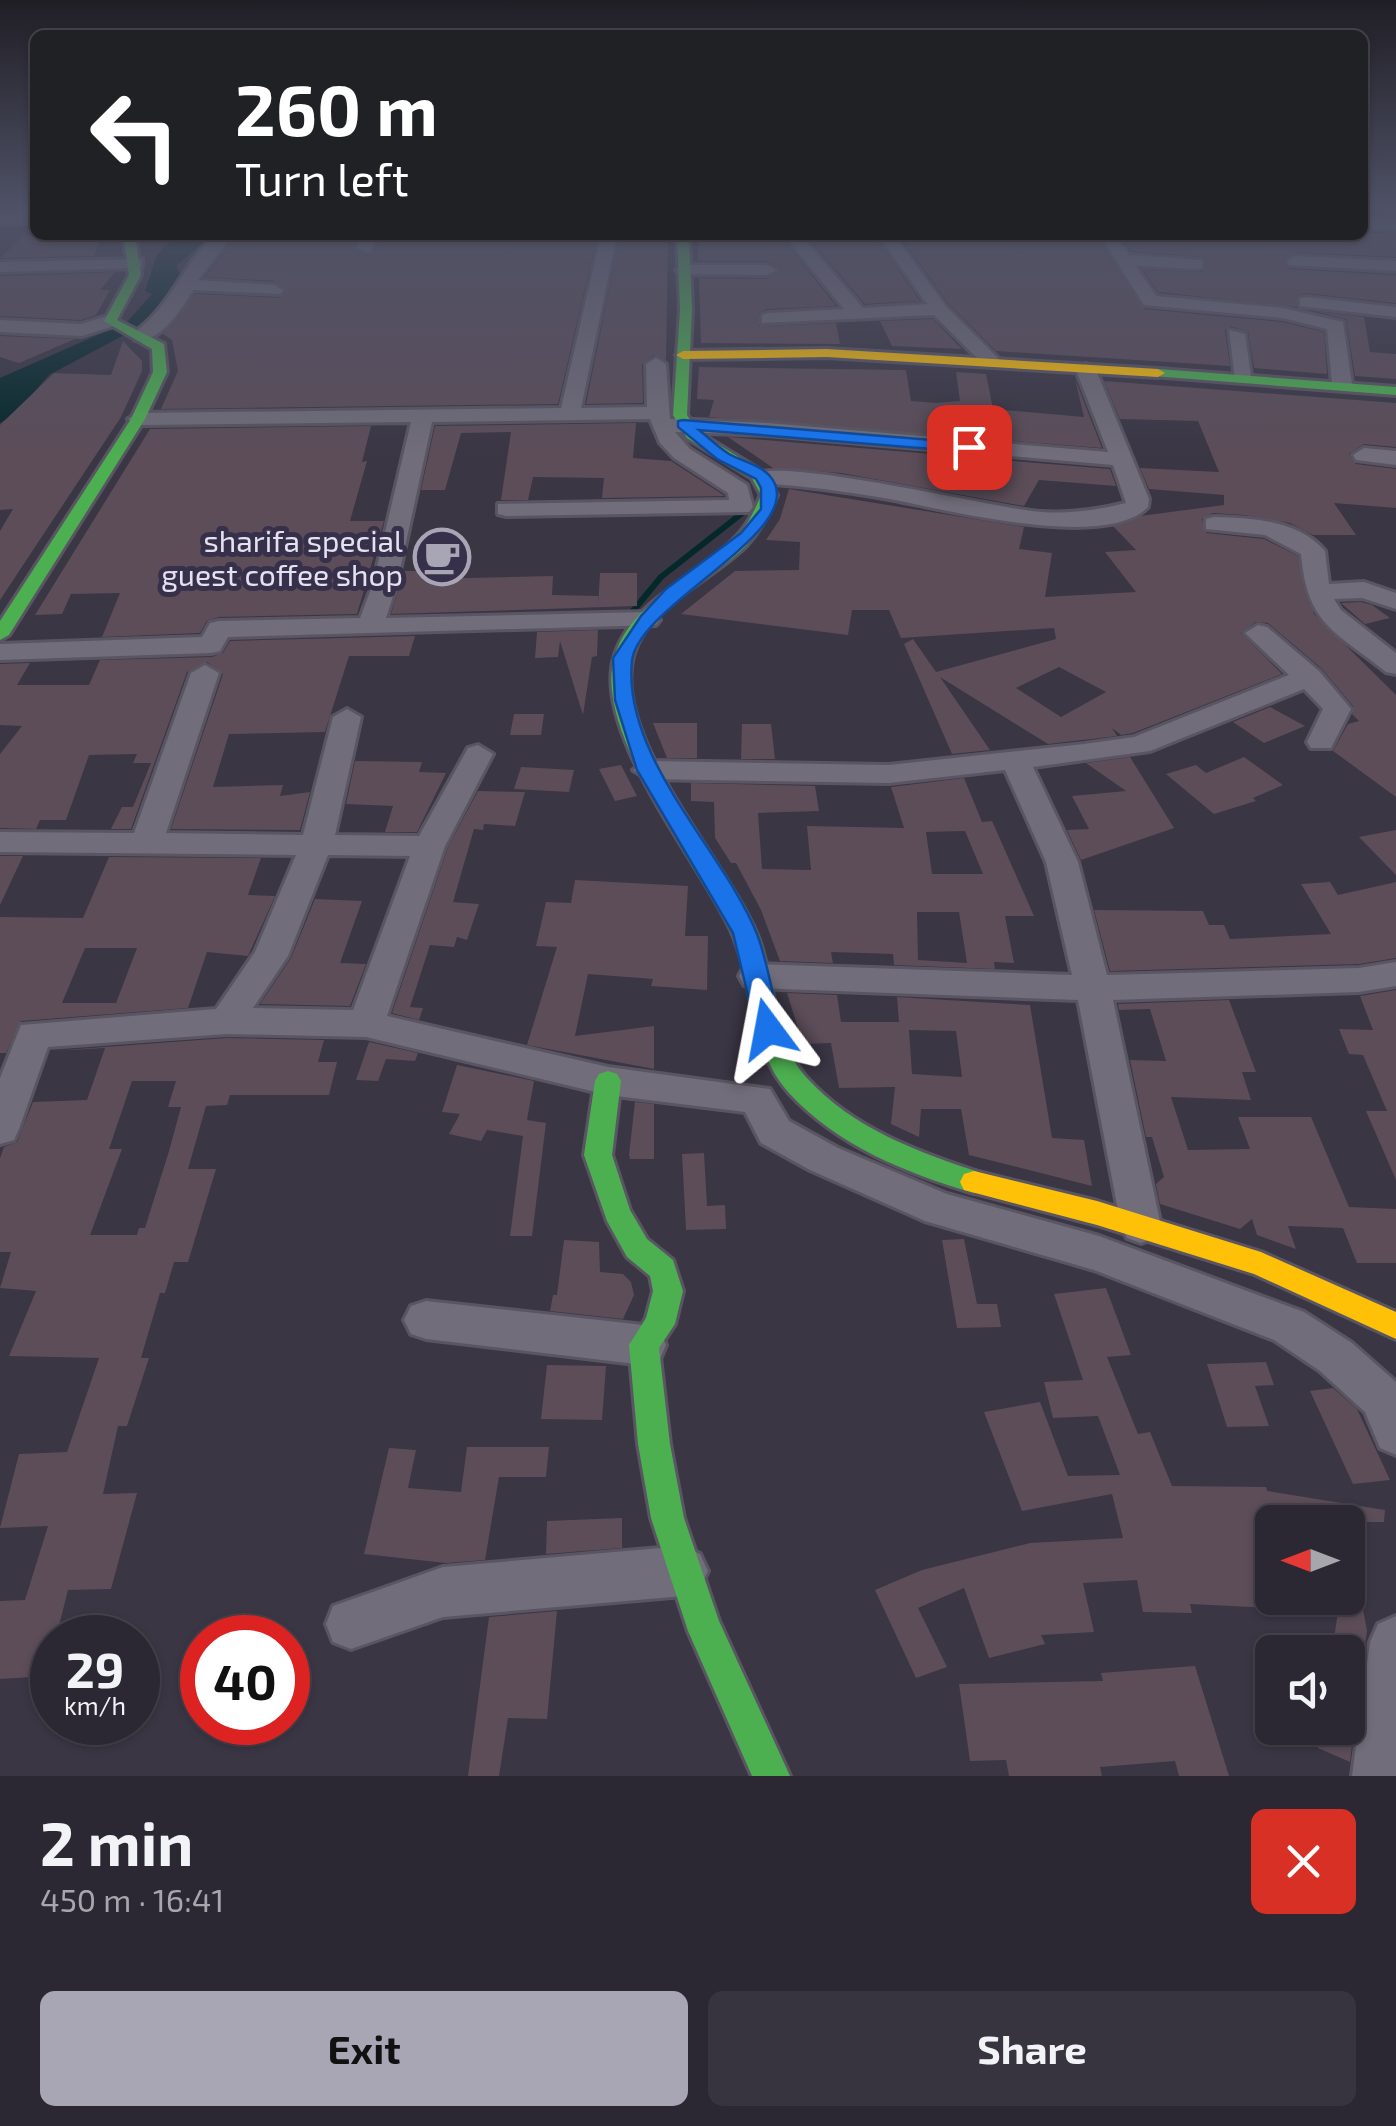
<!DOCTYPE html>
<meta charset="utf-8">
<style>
:root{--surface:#2c2833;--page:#38343f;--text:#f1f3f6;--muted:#a6a6ac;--line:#48444e;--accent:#a8a5b4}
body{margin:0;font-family:"Exo 2",sans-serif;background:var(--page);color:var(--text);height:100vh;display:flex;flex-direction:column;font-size:38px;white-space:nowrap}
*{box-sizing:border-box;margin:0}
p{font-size:32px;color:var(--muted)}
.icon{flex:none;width:55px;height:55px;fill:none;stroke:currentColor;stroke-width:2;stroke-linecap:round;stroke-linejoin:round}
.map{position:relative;height:1776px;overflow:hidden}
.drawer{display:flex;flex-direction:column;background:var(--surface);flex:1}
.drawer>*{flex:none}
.guide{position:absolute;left:30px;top:30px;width:1338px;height:210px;border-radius:15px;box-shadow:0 2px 8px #0004,0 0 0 2px var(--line);background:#202124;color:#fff;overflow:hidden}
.needle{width:65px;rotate:270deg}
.fabs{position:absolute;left:1255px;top:1505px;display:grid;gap:20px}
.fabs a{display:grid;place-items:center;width:110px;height:110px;border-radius:15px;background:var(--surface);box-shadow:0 2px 8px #0004,0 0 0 2px var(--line);font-size:50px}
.speed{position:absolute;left:30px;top:1615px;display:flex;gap:20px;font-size:50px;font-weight:700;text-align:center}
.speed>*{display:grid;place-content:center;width:130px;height:130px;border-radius:50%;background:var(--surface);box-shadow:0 2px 8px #0004,0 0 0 2px var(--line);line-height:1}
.speed small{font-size:25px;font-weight:400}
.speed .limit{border:15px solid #d22;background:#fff;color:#111}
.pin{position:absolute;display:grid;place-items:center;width:85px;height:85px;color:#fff;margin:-42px;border-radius:20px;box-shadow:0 5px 15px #0006}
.me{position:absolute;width:110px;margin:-55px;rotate:347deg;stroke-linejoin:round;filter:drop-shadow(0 0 8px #0008)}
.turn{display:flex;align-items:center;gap:35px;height:210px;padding:0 40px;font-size:45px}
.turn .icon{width:130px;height:130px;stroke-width:2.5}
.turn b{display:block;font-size:70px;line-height:85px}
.round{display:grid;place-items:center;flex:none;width:105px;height:105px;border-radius:15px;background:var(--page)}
.head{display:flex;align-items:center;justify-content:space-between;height:170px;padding:0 40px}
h1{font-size:60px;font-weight:700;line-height:75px}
.button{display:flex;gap:20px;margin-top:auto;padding:20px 40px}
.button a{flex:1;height:115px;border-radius:15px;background:var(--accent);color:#111;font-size:40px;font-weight:700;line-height:115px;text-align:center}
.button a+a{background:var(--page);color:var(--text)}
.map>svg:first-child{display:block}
.water{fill:#05282b}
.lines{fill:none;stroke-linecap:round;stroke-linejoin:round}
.stream-far1{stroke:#05282b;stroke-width:6}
.stream{stroke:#05282b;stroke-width:8}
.building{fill:#5c4d59;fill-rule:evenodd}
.street-casing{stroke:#595562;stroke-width:6}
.fast-casing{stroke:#595562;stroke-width:6}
.slow-casing{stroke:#595562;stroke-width:6}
.street{fill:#716d7a;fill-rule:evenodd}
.fast{fill:#4caf50;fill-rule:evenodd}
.slow{fill:#ffc107;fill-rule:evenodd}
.route{fill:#1a73e8;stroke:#114b97;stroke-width:2.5}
.labels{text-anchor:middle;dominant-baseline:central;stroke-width:10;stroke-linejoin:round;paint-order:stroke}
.far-poi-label{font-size:30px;fill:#e4e1f1;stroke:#37304a;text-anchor:end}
</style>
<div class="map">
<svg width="1396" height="1776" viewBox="0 0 1396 1776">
<rect width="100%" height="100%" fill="#3a3644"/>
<path class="water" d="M176,235H212L176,266L183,278L158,317L49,375L15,414L0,423V378L127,322L152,294L145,291L157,255Z"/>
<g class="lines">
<path class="stream-far1" d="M628,617L661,577L750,507"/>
<path class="stream" d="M626,620L630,615"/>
</g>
<g class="building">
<path d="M1362,232L1396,234V257L1295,252L1284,263L1289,269L1396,275V303L1305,293L1297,296V307L1158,292L1143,270L1203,272L1205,257L1131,251L1121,236Z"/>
<path d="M24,235L64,237L101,236L94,256L0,258Z"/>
<path d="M237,235H358L353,250L369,256L381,237H597L558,404L161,409L178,371L172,340L163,334L195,294L280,298L286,292L274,281L205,277Z"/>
<path d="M620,235H668L666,360L654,355L642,364L643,403L586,404Z"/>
<path d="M698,235H780L836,306L767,309L759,313V326L836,323L840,344L701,343L699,278L767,279L780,269L767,261H698Z"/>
<path d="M806,235L875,236L920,301L865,304Z"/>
<path d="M899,235H1096L1144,309L1282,322L1324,332L1327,374L1254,368L1248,332L1230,326L1225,330L1230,366L996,351L948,303Z"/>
<path d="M115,272L100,290H110L96,315L81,320L0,316V276Z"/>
<path d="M1314,311L1364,317L1370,352L1396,354V379L1355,376L1346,319Z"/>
<path d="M933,319L962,349L892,346L880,321Z"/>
<path d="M0,336L75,339L19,363L0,357Z"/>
<path d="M123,341L142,361V371L121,417L0,600V531L13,509L0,510V425L54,373L111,375Z"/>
<path d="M699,367L906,370L911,401L936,403L960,401L956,372L986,374L993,409L1084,417L1075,379L1102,448L709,417L714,400L697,399Z"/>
<path d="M1104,381L1396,403V447L1364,444L1349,454L1356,464L1396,469V508L1334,503L1356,535H1313L1290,523L1244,515L1213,513L1202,519L1206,533L1264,539L1298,556L1314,614L1396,695V797L1333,751L1348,724L1359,721L1352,714L1354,707L1321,668L1268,623L1256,622L1241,633L1282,674L1133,733L1121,735L1112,728L1117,736L1048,744L940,677L990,750L952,754L904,644L913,639L936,672L1056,639L1054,628L901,638L889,610H852L848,635L681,614L735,571L799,570L800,542L766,540L780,519L789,489L1024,527L1019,549L1052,553L1045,597L1136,592L1105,552L1136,550L1113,526L1140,516L1224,505V495L1149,489L1140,468L1219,472L1198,421L1120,419ZM1059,667L1106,692L1061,717L1016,688Z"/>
<path d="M636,423L633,458L671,461L725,496L602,498L604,478L533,477L528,500H501L511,432L461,433L445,490H421L435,426Z"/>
<path d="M371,426L362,462L367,461L350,521H384L357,614L219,617L207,621L200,633L102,637L120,593L71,594L62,614L35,615L150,429Z"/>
<path d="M728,437L1110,469L1116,486L1039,480L1024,506L841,473L773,468Z"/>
<path d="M404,571H429L428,579L553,576L552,595L599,596L598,607L600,573H637V606L391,614Z"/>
<path d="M1361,602L1372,605L1390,618L1365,624L1341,603Z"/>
<path d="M598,630L597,656L592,657L583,715L560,641L558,657L535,658L537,632Z"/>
<path d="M415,636L409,656H349L325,732L229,734L213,787L283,785L280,796L310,792L300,830L171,829L223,674L207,662L187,672L131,829H111L122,807H133L151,763H133L137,754L89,755L66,820H40L36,829L0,828V754L22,726L0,725V664L30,663L17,685H89L100,660L212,657L223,653L230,641Z"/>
<path d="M1270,707L1305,726L1264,743L1233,722Z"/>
<path d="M514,714H544L541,735H510Z"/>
<path d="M653,723H697V758H667Z"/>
<path d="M742,724H771L775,759H741Z"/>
<path d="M1130,757L1174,828L1081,860L1067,830L1089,829L1072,796L1126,791L1086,763Z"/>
<path d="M1244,757L1283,785L1253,798L1256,801L1214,814L1166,774L1196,765L1206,773Z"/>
<path d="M355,761L422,762L419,772L446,773L417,832H385L393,806L346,804Z"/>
<path d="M621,765L637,796L615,801L599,769Z"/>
<path d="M521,767L574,770L569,792L514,789Z"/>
<path d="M964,778L982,822L992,821L1034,916H1005L1014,963L994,962L995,969L894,965L893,954L831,952L833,963L780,961L761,910L736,863H731L715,838L714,802L691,801V783L815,786L819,811L758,813L762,869L811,870L807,826L904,828L891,787ZM965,831L983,874H932L926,832ZM917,912H959L967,963L918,960Z"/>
<path d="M478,791L525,792L515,826L484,824L483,830L474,829L453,902L479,904L467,940L457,937L454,947L430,945L410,1007L423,1008L419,1020L392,1013L448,847Z"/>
<path d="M1396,830V875L1359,837Z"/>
<path d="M0,856H23L0,905Z"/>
<path d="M109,857L261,858L248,895L275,896L248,956L207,952L188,1008L21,1021L6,1053H0V917L83,918ZM85,948H137L116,1003H62Z"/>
<path d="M575,880L688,886L685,936H708L707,990L651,986L653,979L588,974L575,1036L654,1026V1069L527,1045L557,947L536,946L546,902L571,903Z"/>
<path d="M1330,882L1338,895L1396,882V958L1359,964L1110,971L1094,910L1203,911L1209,925H1224L1230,939L1331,934L1301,884Z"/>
<path d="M315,899L362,901L340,963L366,964L350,1006L260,1004L291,958Z"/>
<path d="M1396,990V1180L1366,1111H1387L1363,1055L1349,1054L1339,1029L1373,1030L1360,996Z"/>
<path d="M787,993L837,995L841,1022H899L897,997L1030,1005L1052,1138L1084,1140L1092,1186L969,1155L961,1109H921L919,1137L891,1124L895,1087L839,1088L831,1043L803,1044ZM909,1030L956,1031L962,1077L912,1074Z"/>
<path d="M1229,1000L1256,1072H1242L1251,1100L1171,1097L1188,1150L1250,1149L1238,1117H1311L1349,1207L1396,1209V1263H1357L1343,1228L1288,1226L1296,1249L1257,1235L1252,1219L1240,1229L1160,1204L1156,1184L1164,1177L1152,1137H1146L1130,1060L1166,1061L1150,1009L1119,1010L1118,1004Z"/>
<path d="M226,1038L324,1040L318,1062H337L329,1095H230L227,1105L206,1106L188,1169H216L188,1262H174L165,1293H160L141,1358H149L127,1426H118L103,1494L137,1493L111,1589L68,1590L56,1638H52L47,1676L0,1679V1601L25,1600L48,1526L0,1528L19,1454L67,1452L99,1358L9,1356L36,1291L0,1288L11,1252H0V1158L4,1147L17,1142L33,1102L87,1100L105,1048L51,1051ZM132,1081H176L168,1107H181L169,1151L145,1228H139L137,1235H90L122,1149H109Z"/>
<path d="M369,1042L418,1053L415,1061L386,1059L378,1081L356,1080Z"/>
<path d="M457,1065L534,1081L527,1120L546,1123L532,1236H510L523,1136L487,1130L481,1141L449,1134L460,1114L442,1112Z"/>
<path d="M635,1102L654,1104V1159H630L629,1155Z"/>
<path d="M704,1153L707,1206L725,1205L726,1229L686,1230L682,1154Z"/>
<path d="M964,1239L977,1304H997L1001,1327L957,1328L942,1240Z"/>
<path d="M564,1240L599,1242L600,1272L623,1274L631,1282L634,1295L623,1319L550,1311L553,1295H557Z"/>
<path d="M1106,1288L1131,1355L1107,1357L1138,1434L1150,1432L1172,1486L1266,1487L1267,1491L1385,1510L1384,1522H1272V1538H1255L1273,1608L1190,1604L1192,1613L1143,1612L1137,1580L1083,1583L1094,1632L1041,1635L1045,1644L989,1658L964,1588L918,1608L947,1667L916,1678L875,1590L922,1570L1030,1543L1123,1538L1112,1494L1022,1511L984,1412L1040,1402L1068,1476L1120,1475L1098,1416L1053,1418L1044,1382L1083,1380L1054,1294Z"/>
<path d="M1266,1362L1274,1385L1255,1386L1269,1426L1227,1427L1207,1364Z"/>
<path d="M547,1365L606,1366L602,1420L541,1419Z"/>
<path d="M1333,1388L1357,1409L1390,1480L1353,1484L1310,1391Z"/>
<path d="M467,1447H549L546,1477H499L485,1560L446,1563L364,1554L389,1448L416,1450L408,1488L461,1492Z"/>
<path d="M622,1518V1548L546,1554L547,1521Z"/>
<path d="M1340,1598H1361L1367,1631L1364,1652H1332Z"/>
<path d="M557,1611L547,1719L508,1718L499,1776H468L489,1617Z"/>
<path d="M1195,1666L1229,1776H1179L1175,1761L1100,1767L1102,1776H1009L1006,1760L970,1761L959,1684L1103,1681L1101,1673Z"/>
<path d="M1321,1728H1354L1350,1762L1318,1748Z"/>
</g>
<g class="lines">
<g class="street-casing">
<g id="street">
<rect x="0" y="213" width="35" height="10"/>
<path d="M1362,218L1396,220V230L1362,228Z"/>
<path d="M215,235H233L198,280L274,285L283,290L280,294L193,290C181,310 161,343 135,340V332C171,306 183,264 215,235Z"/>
<path d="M362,235H378L370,252L356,248Z"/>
<path d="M601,235H617L581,408L647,407L646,364L656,358L666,364L670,419L768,423L1108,452L1076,370L1086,364L1096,370L1149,499L1148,507C1105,552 940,508 884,498C844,491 803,486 762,483L751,476C773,454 996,509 1041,512C1070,514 1098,510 1126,503L1113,465L768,435L675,432L690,449L747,485L753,507L749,512L506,516L498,514V504L729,500L728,493L674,458L660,443L650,419L432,422L397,584L386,618L647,612L660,620L656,625L228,637L220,651L211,653L0,660V644L202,637L210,623L219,621L360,618L373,584L411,422L138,425L128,419L138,413L561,408Z"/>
<path d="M784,235H801L863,308L927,304L878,235H894L945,305L1000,360L983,364L934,315L762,323V315L768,313L844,309Z"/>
<path d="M1100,235H1116L1129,255L1202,260V268L1196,269L1136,266L1156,296L1283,308L1343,322L1352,384L1342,390L1332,384L1327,329L1283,318L1144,305Z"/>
<path d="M1295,256L1396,261V271L1289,265L1287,261Z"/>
<path d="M142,259V267L136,268L0,272V262Z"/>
<path d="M685,265H767L776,270L767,275L679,274L676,270Z"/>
<path d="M1306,297L1396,307V317L1300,306V298Z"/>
<path d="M110,315L119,321L117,325L82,336L0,332V320L81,324Z"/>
<path d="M1229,330L1245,334L1252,383L1235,379Z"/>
<path d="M1364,448L1396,451V465L1356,460L1353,455Z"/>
<path d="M1214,517C1252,518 1299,520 1325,551L1329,584L1364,582L1396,593V609L1362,598L1334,599L1341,610L1396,653V674L1386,672C1335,631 1307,625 1301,554L1265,535L1206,529V519Z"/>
<path d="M1258,625L1267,627L1319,671L1351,709L1331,748H1311L1307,742L1323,709L1304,689L1150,751L1033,767L1078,862L1107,975L1359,968L1396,962V986L1359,992L1113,1000L1161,1226L1155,1238L1141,1243L1127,1238L1121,1226L1078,1000L756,988L744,985L739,976L744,967L756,964L1072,975L1046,862L1005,770L889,783L648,779L633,770L648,761L889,765L1084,744L1134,737L1289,675L1245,633Z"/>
<path d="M205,665L219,673L166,833L303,835L333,717L347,709L361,717L335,835L419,836L468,748L478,745L493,754L445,846L387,1016L608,1067L770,1089L789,1121L838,1148L947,1194L1099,1236L1304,1312L1352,1343L1396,1382V1455L1380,1448L1365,1412L1320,1371L1274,1340L1094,1270L925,1221L810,1170L761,1143L745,1112L608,1095L366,1037L226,1034L48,1047L19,1129L14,1140L0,1144V1078L21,1025L216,1009L255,952L296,855L0,852V832L134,833L191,673ZM328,855L410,856L353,1010L253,1008L288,956Z"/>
<path d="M426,1301L644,1325L660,1331L666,1345L660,1359L644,1365L426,1339L411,1334L404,1320L411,1306Z"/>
<path d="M683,1546L700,1554L708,1571L700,1588L683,1596L443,1617L351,1649L333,1642L326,1624L333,1606L443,1567Z"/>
<path d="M1396,1616V1776H1352L1370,1642L1378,1624Z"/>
</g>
</g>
<g class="fast-casing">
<g id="fast">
<path d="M123,235H135L141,275L117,320L164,344L167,372L145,419L9,635L0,640V621L131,419L153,372L152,349L104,321L129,275Z"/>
<path d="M677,235H689L692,310L687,415L698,432L763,472L777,495C769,514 760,531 746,546C711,581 647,605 633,656C611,739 726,860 757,935C776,981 771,1038 806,1077C854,1130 919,1152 984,1174L988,1182L984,1190L974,1193C906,1173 838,1146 789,1093C747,1046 755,983 731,930C699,860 590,731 615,655C632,601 696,577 733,540C747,527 754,512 761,495L752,478L687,438L673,415L680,310Z"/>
<path d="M1158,369L1396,387V395L1153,376L1151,373Z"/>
<path d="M608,1071L617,1074L621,1081L612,1155L630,1210L647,1239L673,1260L683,1291L675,1324L659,1348L670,1444L684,1518L719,1621L790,1776H752L688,1631L651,1518L638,1444L629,1345L646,1318L653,1291L650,1276L627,1257L607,1221L584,1155L595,1081L599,1074Z"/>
</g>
</g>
<g class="slow-casing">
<g id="slow">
<path d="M827,349L1158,369L1165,373L1158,377L827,357L683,359L676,355L683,351Z"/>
<path d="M974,1171L1097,1201L1261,1252L1396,1312V1339L1254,1274L1097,1225L964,1190L960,1182L964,1174Z"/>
</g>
</g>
<use href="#street" class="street"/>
<use href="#fast" class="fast"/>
<use href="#slow" class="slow"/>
</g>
<linearGradient id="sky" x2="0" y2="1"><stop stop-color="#201e25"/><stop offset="0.46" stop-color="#4f5267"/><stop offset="1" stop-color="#4f5267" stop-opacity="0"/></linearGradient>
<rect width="1396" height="456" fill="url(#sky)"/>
<path class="route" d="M683,420L969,443L976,447L969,452L699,430C709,438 718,447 729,454C741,461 759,464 769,475C817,527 638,603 632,661C622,758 724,851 757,934C768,963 773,998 781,1029L768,1039L756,1029L733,933L637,770L615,700L613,658L641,616L666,589L741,533L761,509V488L756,479L717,459L678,427V421Z"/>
<defs>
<g id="cafe-ring" transform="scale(2.875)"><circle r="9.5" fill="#37304a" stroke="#a8a5b4" stroke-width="1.5"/><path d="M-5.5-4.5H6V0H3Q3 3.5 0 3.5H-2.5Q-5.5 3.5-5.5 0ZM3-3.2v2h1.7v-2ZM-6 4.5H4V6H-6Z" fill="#a8a5b4"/></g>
</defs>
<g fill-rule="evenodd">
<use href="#cafe-ring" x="442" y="557"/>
</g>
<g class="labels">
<g class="far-poi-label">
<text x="403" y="540">sharifa special<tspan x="403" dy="34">guest coffee shop</tspan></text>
</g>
</g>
</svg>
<div class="fabs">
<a><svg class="needle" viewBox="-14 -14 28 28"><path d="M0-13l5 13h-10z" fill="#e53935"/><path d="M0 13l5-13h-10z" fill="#a6a6ac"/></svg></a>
<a><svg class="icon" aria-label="sound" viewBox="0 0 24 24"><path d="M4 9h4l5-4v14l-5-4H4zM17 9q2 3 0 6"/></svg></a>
</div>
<div class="speed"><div>29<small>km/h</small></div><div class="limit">40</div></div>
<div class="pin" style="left:969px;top:447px;background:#d93025"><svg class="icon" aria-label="arrive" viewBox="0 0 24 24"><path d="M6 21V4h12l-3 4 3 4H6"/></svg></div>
<svg class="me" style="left:768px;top:1029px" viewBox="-20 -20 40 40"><path d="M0-17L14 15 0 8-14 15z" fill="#1a73e8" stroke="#fff" stroke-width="4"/></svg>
<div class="guide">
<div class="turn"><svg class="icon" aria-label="left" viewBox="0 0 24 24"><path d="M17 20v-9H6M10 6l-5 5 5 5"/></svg><div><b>260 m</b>Turn left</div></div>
</div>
</div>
<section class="drawer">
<div class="head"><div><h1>2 min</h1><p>450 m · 16:41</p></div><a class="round" style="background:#d93025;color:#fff"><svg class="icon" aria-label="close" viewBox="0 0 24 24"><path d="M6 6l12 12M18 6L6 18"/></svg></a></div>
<div class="button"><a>Exit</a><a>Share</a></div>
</section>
